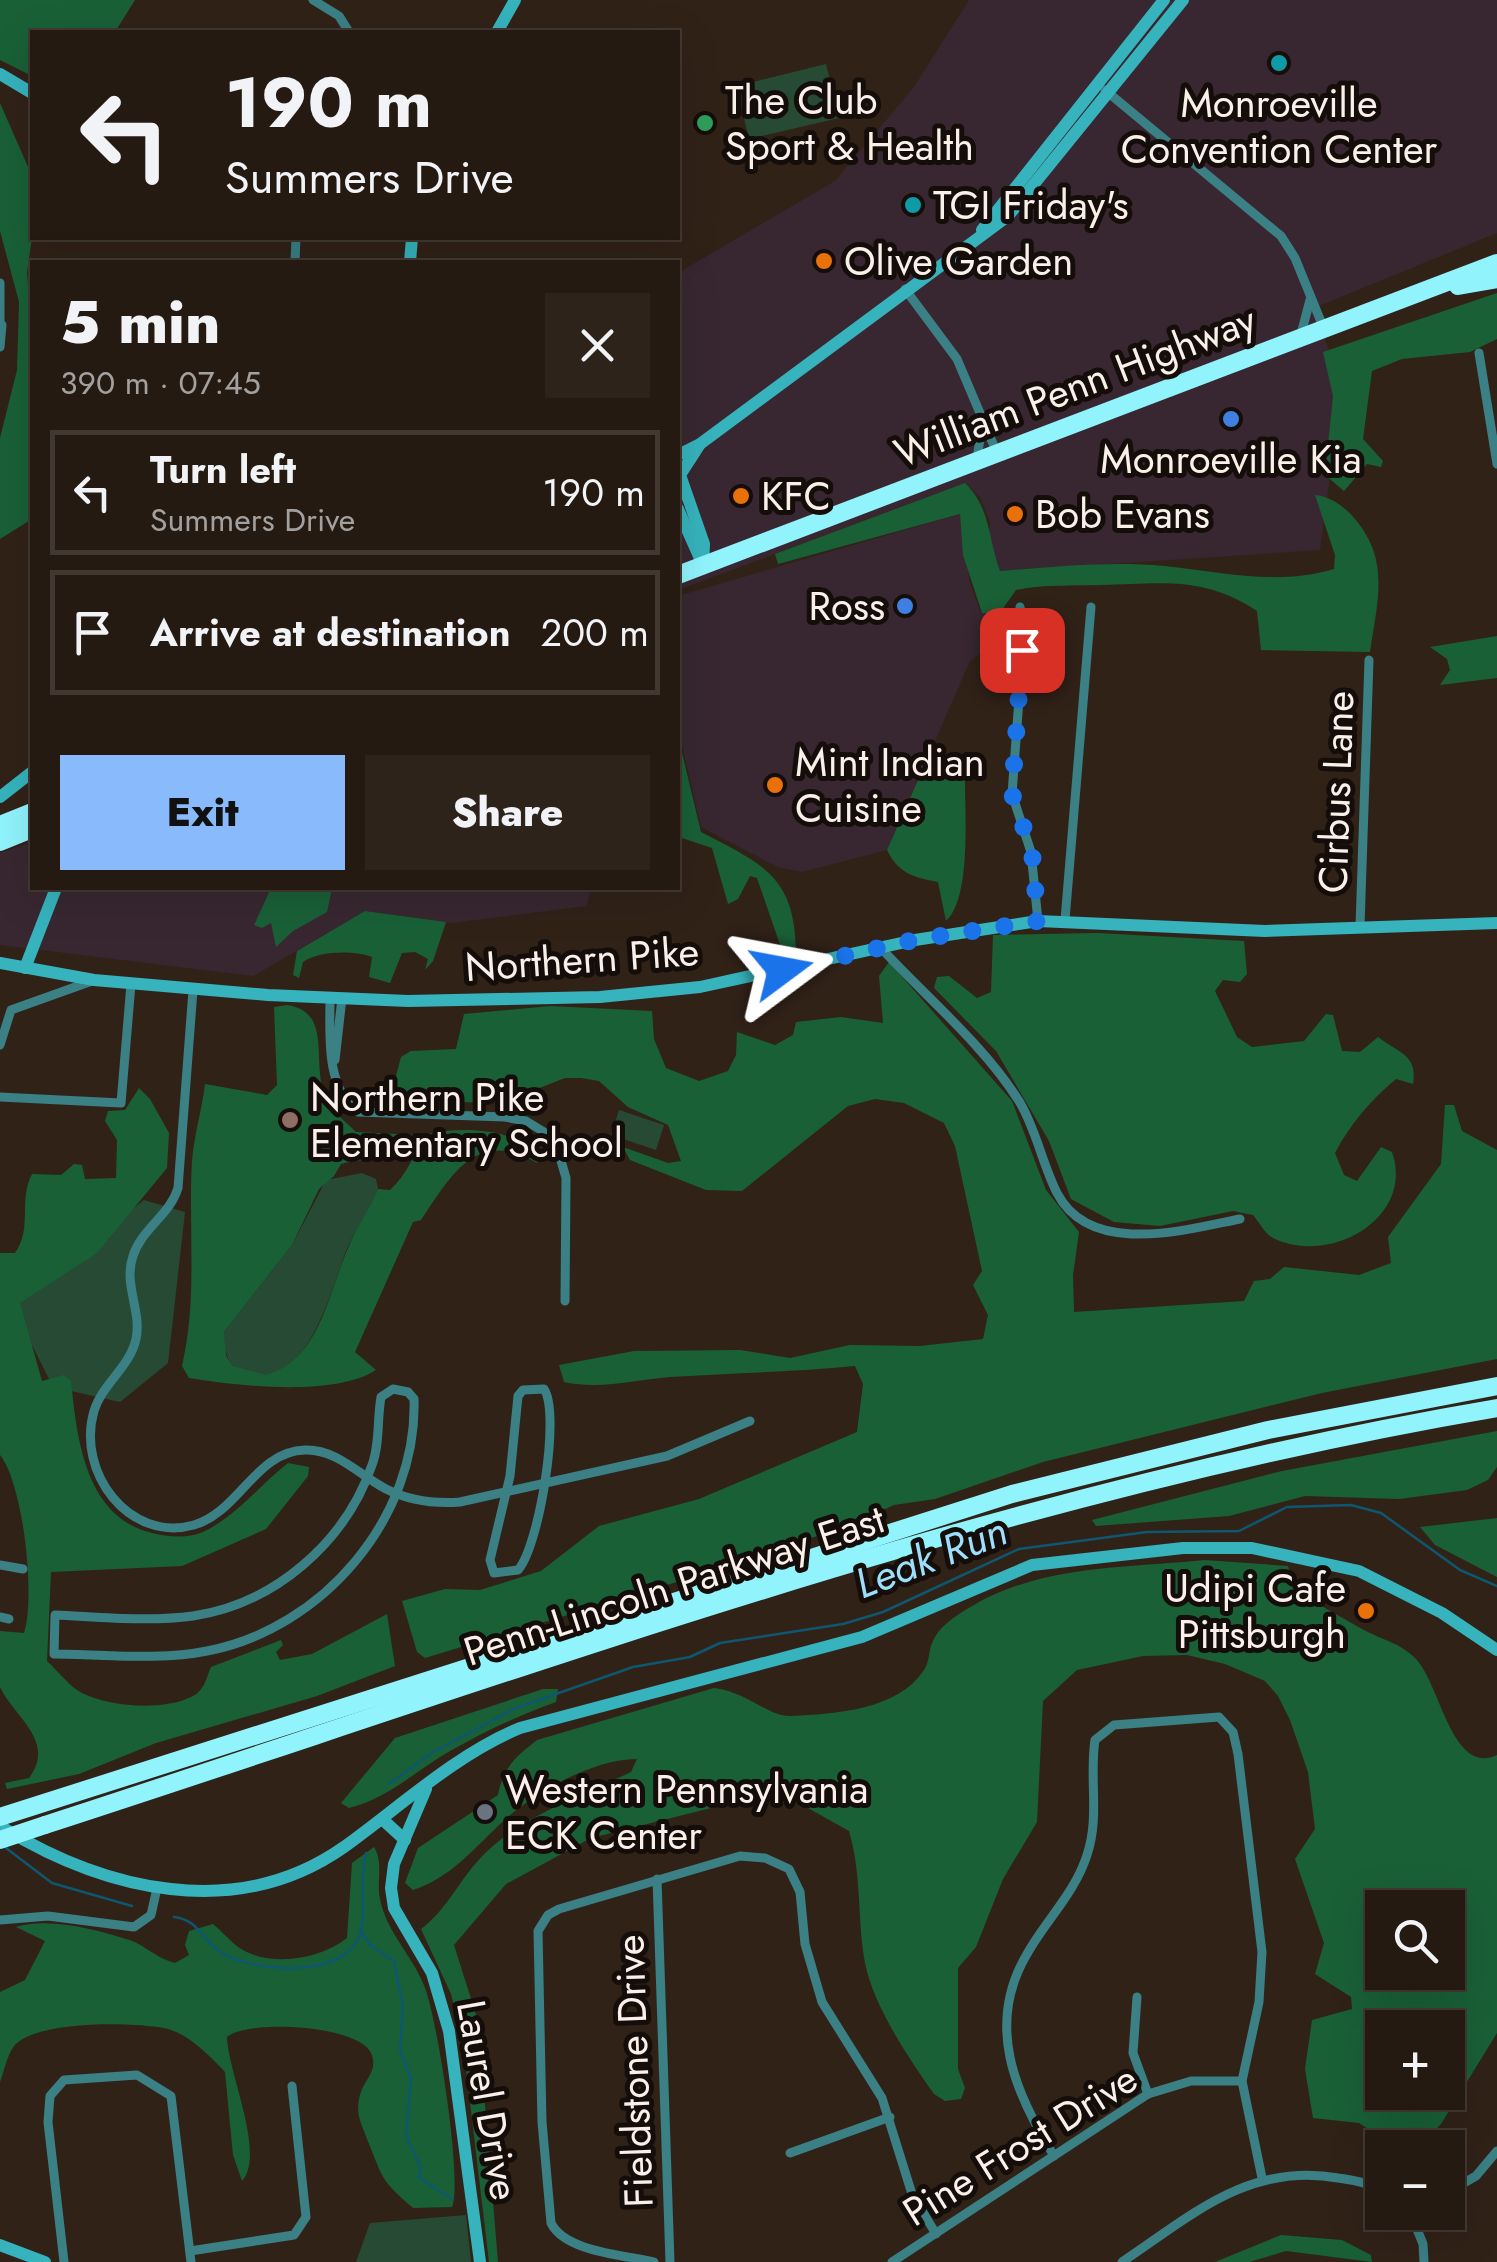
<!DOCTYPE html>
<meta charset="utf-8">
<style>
:root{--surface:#251a12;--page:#2d231b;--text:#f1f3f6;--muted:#a3a19f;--line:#423832;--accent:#89bafc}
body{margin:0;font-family:Jost,sans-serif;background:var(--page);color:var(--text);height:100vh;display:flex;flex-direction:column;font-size:38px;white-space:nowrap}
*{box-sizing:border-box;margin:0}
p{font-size:32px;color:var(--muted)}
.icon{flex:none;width:55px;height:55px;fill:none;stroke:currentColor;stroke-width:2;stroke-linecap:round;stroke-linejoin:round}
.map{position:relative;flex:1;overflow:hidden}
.side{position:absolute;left:30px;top:260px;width:650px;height:630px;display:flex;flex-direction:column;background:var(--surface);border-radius:0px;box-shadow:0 10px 40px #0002,0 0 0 2px var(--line)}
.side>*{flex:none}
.banner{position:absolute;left:30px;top:30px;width:650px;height:210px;border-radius:0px;box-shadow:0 10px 40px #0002,0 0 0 2px var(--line);background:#251a12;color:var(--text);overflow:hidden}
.controls{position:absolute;left:1365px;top:1890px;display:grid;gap:20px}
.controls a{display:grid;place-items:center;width:100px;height:100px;border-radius:0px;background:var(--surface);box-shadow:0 10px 40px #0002,0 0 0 2px var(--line);font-size:50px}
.pin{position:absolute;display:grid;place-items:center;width:85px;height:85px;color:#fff;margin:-42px;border-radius:20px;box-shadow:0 5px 15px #0006}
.me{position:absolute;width:110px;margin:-55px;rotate:77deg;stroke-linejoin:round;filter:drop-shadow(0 0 8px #0008)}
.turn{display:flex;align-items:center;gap:35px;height:210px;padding:0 30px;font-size:45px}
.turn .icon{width:130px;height:130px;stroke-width:2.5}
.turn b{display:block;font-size:70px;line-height:85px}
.round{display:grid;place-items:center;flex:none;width:105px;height:105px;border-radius:0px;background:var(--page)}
.overview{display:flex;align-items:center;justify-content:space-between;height:170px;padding:0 30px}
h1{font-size:60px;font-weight:800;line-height:75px}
.action{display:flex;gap:20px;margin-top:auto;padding:20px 30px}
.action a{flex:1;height:115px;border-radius:0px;background:var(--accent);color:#111;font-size:40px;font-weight:800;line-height:115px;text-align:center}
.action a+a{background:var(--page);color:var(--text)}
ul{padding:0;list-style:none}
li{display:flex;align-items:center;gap:30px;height:125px;margin:0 20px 15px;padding:0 10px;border:5px solid var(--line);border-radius:0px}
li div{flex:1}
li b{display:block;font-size:38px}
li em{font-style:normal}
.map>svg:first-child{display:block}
.commercial{fill:#382730}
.green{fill:#264a33}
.forest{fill:#196037;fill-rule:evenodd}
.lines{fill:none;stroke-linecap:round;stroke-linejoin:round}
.stream{stroke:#0e5770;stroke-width:2.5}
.street{stroke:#3a8085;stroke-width:9}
.secondary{stroke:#36b3bd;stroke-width:12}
.highway{stroke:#91f4fd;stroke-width:18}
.highway-bridge{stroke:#91f4fd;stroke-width:18}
.route{stroke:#1a73e8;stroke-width:18;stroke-dasharray:0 32.4}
.culture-dot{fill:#0f9aa8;stroke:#140d09;stroke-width:4}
.leisure-dot{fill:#2e9e5b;stroke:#140d09;stroke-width:4}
.food-dot{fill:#e8710a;stroke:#140d09;stroke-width:4}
.shop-dot{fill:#3f7fe0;stroke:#140d09;stroke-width:4}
.education-dot{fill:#8d6e63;stroke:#140d09;stroke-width:4}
.worship-dot{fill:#6b7280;stroke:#140d09;stroke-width:4}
.labels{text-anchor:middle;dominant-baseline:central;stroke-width:10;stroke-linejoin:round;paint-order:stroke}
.poi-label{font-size:40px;fill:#faefe9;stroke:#140d09;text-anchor:start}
.street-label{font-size:40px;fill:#faefe9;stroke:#140d09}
.water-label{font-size:42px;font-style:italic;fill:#9ddefa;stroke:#140d09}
</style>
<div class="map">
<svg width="1497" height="2262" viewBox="0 0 1497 2262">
<rect width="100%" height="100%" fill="#312218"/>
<g class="commercial">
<path d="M969,0H1497V233L1314,308L1342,388L1320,550L999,571L989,537L990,522L980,497L965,483L678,590V273L835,181L914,87Z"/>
<path d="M960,514L970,583L981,613H991L1002,638L970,661L887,850L802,872L778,867L701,827L678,729V596Z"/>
<path d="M32,842V888H592L586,906L452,923L365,911L253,976L0,945V853Z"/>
</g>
<g class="green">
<path d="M826,64L839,118L749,139L736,86Z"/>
<path d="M619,1110L664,1125L656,1150L611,1135Z"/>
<path d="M362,1173L376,1179L378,1189C370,1211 355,1230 346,1251C331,1291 305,1398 242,1372C226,1365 224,1348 224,1332L292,1245L326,1180Z"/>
<path d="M144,1200L185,1212L168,1363L120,1402L53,1387L11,1303Z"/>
<path d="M466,2215L471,2262H356L370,2223Z"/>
</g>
<g class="forest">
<path d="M0,0H135L115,32H32V76L0,60Z"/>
<path d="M0,103L32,176V237L27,273L32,332V519L0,539V438L17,370L19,302L0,231Z"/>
<path d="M1497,293V339L1470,352L1402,359L1372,371L1363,439L1383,461L1381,467L1367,464L1344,491L1325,475L1333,396L1323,352Z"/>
<path d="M965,483C991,508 988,539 1000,571C1054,567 1110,561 1164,566C1221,572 1278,586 1334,569L1335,555L1315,495C1329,496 1344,506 1354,518C1391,560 1377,602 1370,652L1261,650L1257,611C1202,575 1162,584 1100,585C1071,586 1046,584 1016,590L1004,607L1015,631L1016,654L1004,659L1002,638L992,613H982L963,555L960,514L778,564L775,554Z"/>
<path d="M1497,636V678L1440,685L1450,670L1447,659L1430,647Z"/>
<path d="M678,736L701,832C764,865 796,876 796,956L785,959L757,878L750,876L738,899L728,904L712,848L682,838L678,845Z"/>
<path d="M930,753L965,781C965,815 971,899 946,921L938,882C913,877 899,874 887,850Z"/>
<path d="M271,888H332L327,912L293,931L276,947L271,923L262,928L254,925Z"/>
<path d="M365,911L446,922L433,961L425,970L428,959L415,952L402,953L390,983L369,977L372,957C354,950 318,951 303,962L299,978L293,975L297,951Z"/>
<path d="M1098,933L1244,941L1247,974L1240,982L1223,980L1215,991L1237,1037L1252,1047L1304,1041L1326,1014L1333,1015L1342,1051L1360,1052L1378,1037C1398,1053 1418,1054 1413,1084L1396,1079C1371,1100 1350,1124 1335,1153L1344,1175L1357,1181L1381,1147L1392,1152C1415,1218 1330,1266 1273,1238C1265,1234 1259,1222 1253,1215L1233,1211L1160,1226L1114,1222L1071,1199L1049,1141L996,1051L934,988L937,977L949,976L977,998L991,992L993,935Z"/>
<path d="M889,962L1012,1101L1046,1190L1079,1232L1073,1275L1074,1312L1244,1301L1254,1281L1270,1279L1284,1267L1359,1275L1391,1263L1388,1237L1441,1164L1445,1105H1454L1462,1131L1497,1150V1359L1322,1393L1043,1462L935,1499L894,1505L850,1525L710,1572L425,1658L417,1652L402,1601L445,1589L480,1590L541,1571L599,1526L699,1499L857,1432L863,1384L855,1366C794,1372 732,1373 670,1377C633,1380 601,1390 564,1382L559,1365L634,1351L740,1350L790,1358L850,1345L920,1346L983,1339L988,1315L973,1285L982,1271L955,1146L944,1123L904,1103L875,1099L848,1106L742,1191L706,1190L630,1160L623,1147L668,1163L681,1161L668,1125L628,1107L599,1081L581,1078H565L506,1101L483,1103L362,1097L392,1091L401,1057L411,1051L456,1049L464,1014L550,1006L652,1011L654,1039L666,1068L699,1081L728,1071L736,1055L737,1032L775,1045L793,1035L796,1022L841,1017L883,1023L879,976Z"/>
<path d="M287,1005C333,1012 311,1060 325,1096C330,1110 345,1121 356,1132L415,1135C399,1167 370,1155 341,1164L334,1176L319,1189L292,1245L224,1332L226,1356L233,1366L266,1375C320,1361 329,1290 349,1246C357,1226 370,1209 378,1189L390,1190C406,1176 415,1152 428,1134C463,1126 514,1128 539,1155L537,1163C477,1127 451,1175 421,1220L413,1222L355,1352L376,1370C334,1397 238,1386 189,1378L182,1366C198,1297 188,1231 192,1161C194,1135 202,1110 205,1084L267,1095L277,1085L274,1007Z"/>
<path d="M139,1088L150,1099L169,1133L167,1168L97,1253L20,1303L42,1381L64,1375L71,1381C77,1438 85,1517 152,1533C168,1537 189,1539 205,1531C237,1515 260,1485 288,1463L309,1467L308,1476L266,1529L182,1566L51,1572L47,1661C58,1671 70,1687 82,1693C109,1707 163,1711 191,1697C205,1691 206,1678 211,1667L281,1640L283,1645L276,1652L280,1660L312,1654L387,1614L395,1666L317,1696L156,1743L79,1774L7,1789L5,1783L29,1778C57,1741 13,1716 0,1687C0,1673 0,1646 0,1631L24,1633C36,1597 23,1483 0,1455V1253H15C33,1228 18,1200 32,1174L61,1175L74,1164L82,1165L85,1179L116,1178L117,1140L105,1121L108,1111L125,1110Z"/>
<path d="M1497,1431V1467L1488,1480L1467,1490L1399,1499L1305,1496L1229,1516L1096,1526L1092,1520L1282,1471Z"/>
<path d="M1497,1518V1577L1435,1545L1420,1527Z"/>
<path d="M1204,1560L1288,1566L1294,1589C1316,1603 1339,1616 1362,1629C1380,1639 1401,1643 1416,1659C1441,1686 1452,1776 1497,1755V2033L1441,2124L1422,2143L1391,2144L1359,2123L1313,2118L1305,2069L1312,2020L1352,2009L1351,1997L1315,1974L1324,1943L1295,1859L1315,1829L1308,1772L1290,1720L1278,1696L1265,1681L1225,1664L1187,1655L1143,1656L1077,1670L1043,1701L1037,1822L1003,1879L976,1947L958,1968V2069L965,2088L961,2099L945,2101L934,2094C909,2059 873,2005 865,1963C857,1918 862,1875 849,1831L799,1803H760L723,1805L591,1838L506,1884L454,1945L478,2021L498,2262H489L462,2035L451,1994L421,1929C446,1910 456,1886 476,1863C515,1818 579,1797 631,1772L637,1759C592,1759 531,1794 499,1825C472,1851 448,1879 413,1890L405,1883L418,1848L498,1795C503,1768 515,1757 537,1740L714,1688C748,1692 768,1717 791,1716C835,1714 898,1710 924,1670C930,1662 928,1650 933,1641C941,1623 962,1612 979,1602C1047,1565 1129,1568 1204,1560ZM1382,1908H1448V1972H1382ZM1382,2028H1448V2092H1382Z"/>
<path d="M543,1689H558L556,1702C519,1715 484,1732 450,1751C415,1771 389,1798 349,1808L341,1803L395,1738Z"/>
<path d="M374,1847C384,1864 376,1881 380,1899C386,1932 414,1957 425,1988C437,2018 463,2182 452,2207L413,2208C379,2179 383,2177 367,2139C361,2122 355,2114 360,2095C364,2079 379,2071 371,2053C358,2025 248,2019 227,2037C228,2073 266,2154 242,2181L233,2155L225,2072C209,2055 188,2033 164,2028C132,2022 36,2020 14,2046C7,2055 4,2072 0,2082V1992L25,1980L45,1941L16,1927C47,1917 95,1929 126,1939C145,1944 153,1957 175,1963L189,1955L185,1945L189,1931L213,1924C223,1932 232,1944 243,1950C273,1967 321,1959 347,1938L352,1863Z"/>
<path d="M1281,2235L1342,2240L1371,2255L1372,2262L1286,2251L1249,2262H1215Z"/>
</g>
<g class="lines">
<g class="stream">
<path d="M389,1784L433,1752L516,1708L633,1667L690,1657L720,1643L843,1624L883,1612L1019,1549L1147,1532L1239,1531L1287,1507L1351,1505L1381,1513L1460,1570L1497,1586"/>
<path d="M6,1848L52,1883L132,1906"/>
<path d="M174,1917C200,1920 202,1941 222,1953C255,1973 349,1980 361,1931C367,1908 359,1881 366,1853"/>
<path d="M361,1931L370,1945L394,1961L403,2007L400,2050L411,2078L406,2136L421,2168L419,2178L452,2199"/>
</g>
<g class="street">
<path d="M313,0L339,16L349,32"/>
<path d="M1105,90L1281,236L1295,258L1324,329"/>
<path d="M295,262L296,238"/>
<path d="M0,283V326"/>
<path d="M905,289L957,359L997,453"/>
<path d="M1300,338L1310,300"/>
<path d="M0,347L2,325"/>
<path d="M1479,353L1497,464"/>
<path d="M977,459L982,425"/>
<path d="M1020,607L1024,631L1012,794L1031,852L1038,921"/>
<path d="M1065,920L1091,607"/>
<path d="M1360,926L1369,660"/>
<path d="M880,947C925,996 983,1044 1019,1101C1036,1129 1042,1163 1057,1193C1090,1257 1185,1230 1240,1219"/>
<path d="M193,990L178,1188C170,1215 142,1228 133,1256C123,1284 142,1311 136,1339C130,1367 102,1384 94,1411C76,1472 129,1543 194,1525C239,1512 256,1451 305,1450C337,1449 359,1475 386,1489C410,1501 434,1504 460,1502L667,1456L750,1421"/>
<path d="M330,998C330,1034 325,1088 358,1112L505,1117L526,1121L544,1132L557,1147L566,1178L565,1301"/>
<path d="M0,1045L11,1010L92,981"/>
<path d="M335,1060L342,998"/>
<path d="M0,1097L121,1103L131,984"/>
<path d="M393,1389L408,1392L414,1399C418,1517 323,1629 207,1651C158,1661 103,1654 54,1654L55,1615C100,1617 148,1622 193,1616C274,1604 345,1543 372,1465C380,1444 377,1419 381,1397Z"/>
<path d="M544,1389C561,1414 539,1547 518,1570L494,1573L490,1560L510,1476L518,1396L523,1390Z"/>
<path d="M0,1565L23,1569"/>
<path d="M0,1617L9,1619"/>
<path d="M657,1879L670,2262"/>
<path d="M0,1920L48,1916L134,1927L151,1915L157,1888"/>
<path d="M1137,1997L1133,2053L1148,2094"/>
<path d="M790,2153L890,2117"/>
<path d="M1054,2156C1015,2093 985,2025 1027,1954C1046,1920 1075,1893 1087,1855C1100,1816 1089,1779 1095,1740L1114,1725L1219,1717L1233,1732L1238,1754L1262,1952L1259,2002L1242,2081L1262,2178"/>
<path d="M1448,2192L1476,2176L1497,2151"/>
<path d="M1410,2212L1423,2244L1424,2262"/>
<path d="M190,2251L294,2235L306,2217L292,2086"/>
<path d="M64,2262L48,2122L50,2096L64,2080L137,2075L171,2096L191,2262"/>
<path d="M654,2262C625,2255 565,2252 551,2223L542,2122L538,1931L548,1915L559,1909L740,1856L765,1858L789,1869L800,1892L805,1944L822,2002L882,2098L912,2194L936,2234"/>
<path d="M892,2262L1148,2094L1191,2081H1242"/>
<path d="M1122,2262C1191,2216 1249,2162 1338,2178C1353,2180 1369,2183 1382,2190"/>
</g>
<g class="secondary">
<path d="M497,32L515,0"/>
<path d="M0,74L32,93"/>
<path d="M982,230L1164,0"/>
<path d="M410,262L412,238"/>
<path d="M700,444L680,475L704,544L703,565"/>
<path d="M678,455L700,444L1008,216L1183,0"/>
<path d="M678,509L703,565"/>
<path d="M0,797L32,772"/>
<path d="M0,963L94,980L268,995L408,1001L600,997L700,987L915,940L1038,921L1265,931L1497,923"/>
<path d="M25,968L56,888"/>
<path d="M426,1789L394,1864L391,1888L394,1908L432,1973L449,2031L480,2262"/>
<path d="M382,1819L405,1840"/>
<path d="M0,1826C104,1890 236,1923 344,1847C401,1806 455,1755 520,1728L862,1637L1032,1565L1183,1548H1252L1359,1571L1442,1613L1497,1650"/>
<path d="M0,2245L45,2262"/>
</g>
<g class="highway">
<path d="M1458,286L1497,279"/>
<path d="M678,575L1497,263"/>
<path d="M0,825L32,812"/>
<path d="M0,842L32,829"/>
<path d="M0,1817L1012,1494L1268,1430L1497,1386"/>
<path d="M45,1825C523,1670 1000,1492 1497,1408"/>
</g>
<path class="highway-bridge" d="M0,1840L45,1825"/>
</g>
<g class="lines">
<path class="route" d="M782,970L914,940L1038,921L1032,852L1012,794L1022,650"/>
</g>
<g class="culture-dot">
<circle cx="1279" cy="63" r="10"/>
<circle cx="913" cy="205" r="10"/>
</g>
<circle class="leisure-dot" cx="705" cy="123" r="10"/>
<g class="food-dot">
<circle cx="824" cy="261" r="10"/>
<circle cx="741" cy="496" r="10"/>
<circle cx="1015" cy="514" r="10"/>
<circle cx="775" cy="785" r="10"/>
<circle cx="1366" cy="1611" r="10"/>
</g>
<g class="shop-dot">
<circle cx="1231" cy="419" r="10"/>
<circle cx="905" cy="606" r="10"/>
</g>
<circle class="education-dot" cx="290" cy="1120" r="10"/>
<circle class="worship-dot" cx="485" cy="1812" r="10"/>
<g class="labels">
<g class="poi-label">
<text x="725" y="100">The Club<tspan x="725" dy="46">Sport &amp; Health</tspan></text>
<text x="1279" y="103" text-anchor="middle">Monroeville<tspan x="1279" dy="46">Convention Center</tspan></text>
<text x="933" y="205">TGI Friday's</text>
<text x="844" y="261">Olive Garden</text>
<text x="1231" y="459" text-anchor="middle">Monroeville Kia</text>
<text x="761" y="496">KFC</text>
<text x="1035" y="514">Bob Evans</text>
<text x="885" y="606" text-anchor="end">Ross</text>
<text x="795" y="762">Mint Indian<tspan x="795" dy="46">Cuisine</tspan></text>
<text x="310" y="1097">Northern Pike<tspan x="310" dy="46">Elementary School</tspan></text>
<text x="1346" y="1588" text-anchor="end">Udipi Cafe<tspan x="1346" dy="46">Pittsburgh</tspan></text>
<text x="505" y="1789">Western Pennsylvania<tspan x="505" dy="46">ECK Center</tspan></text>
</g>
<g class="street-label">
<text transform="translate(1075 386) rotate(-21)">William Penn Highway</text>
<text transform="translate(1336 792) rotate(-88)">Cirbus Lane</text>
<text transform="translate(582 959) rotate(-4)">Northern Pike</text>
<text transform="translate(674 1585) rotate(-18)">Penn-Lincoln Parkway East</text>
<text transform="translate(634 2071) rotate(-92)">Fieldstone Drive</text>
<text transform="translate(488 2100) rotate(80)">Laurel Drive</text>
<text transform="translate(1020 2145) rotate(-32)">Pine Frost Drive</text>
</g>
<g class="water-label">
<text transform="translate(931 1557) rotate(-21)">Leak Run</text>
</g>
</g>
</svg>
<div class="controls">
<a><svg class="icon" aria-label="search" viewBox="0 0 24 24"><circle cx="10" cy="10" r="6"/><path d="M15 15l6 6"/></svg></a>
<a>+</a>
<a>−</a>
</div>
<div class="pin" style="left:1022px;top:650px;background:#d93025"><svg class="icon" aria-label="arrive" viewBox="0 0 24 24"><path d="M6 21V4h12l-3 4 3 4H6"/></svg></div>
<svg class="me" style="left:782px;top:970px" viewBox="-20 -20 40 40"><path d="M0-17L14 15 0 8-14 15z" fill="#1a73e8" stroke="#fff" stroke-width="4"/></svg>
<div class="banner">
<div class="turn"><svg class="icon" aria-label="left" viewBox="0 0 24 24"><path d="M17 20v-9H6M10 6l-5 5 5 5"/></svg><div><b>190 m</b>Summers Drive</div></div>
</div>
<section class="side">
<div class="overview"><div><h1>5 min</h1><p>390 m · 07:45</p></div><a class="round"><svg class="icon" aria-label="close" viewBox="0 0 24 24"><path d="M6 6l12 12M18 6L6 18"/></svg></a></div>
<ul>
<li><svg class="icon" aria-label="left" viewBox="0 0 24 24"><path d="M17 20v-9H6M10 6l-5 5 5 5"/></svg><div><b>Turn left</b><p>Summers Drive</p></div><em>190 m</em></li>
<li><svg class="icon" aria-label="arrive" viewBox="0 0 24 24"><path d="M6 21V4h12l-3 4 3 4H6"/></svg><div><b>Arrive at destination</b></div><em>200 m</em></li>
</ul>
<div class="action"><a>Exit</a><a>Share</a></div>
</section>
</div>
